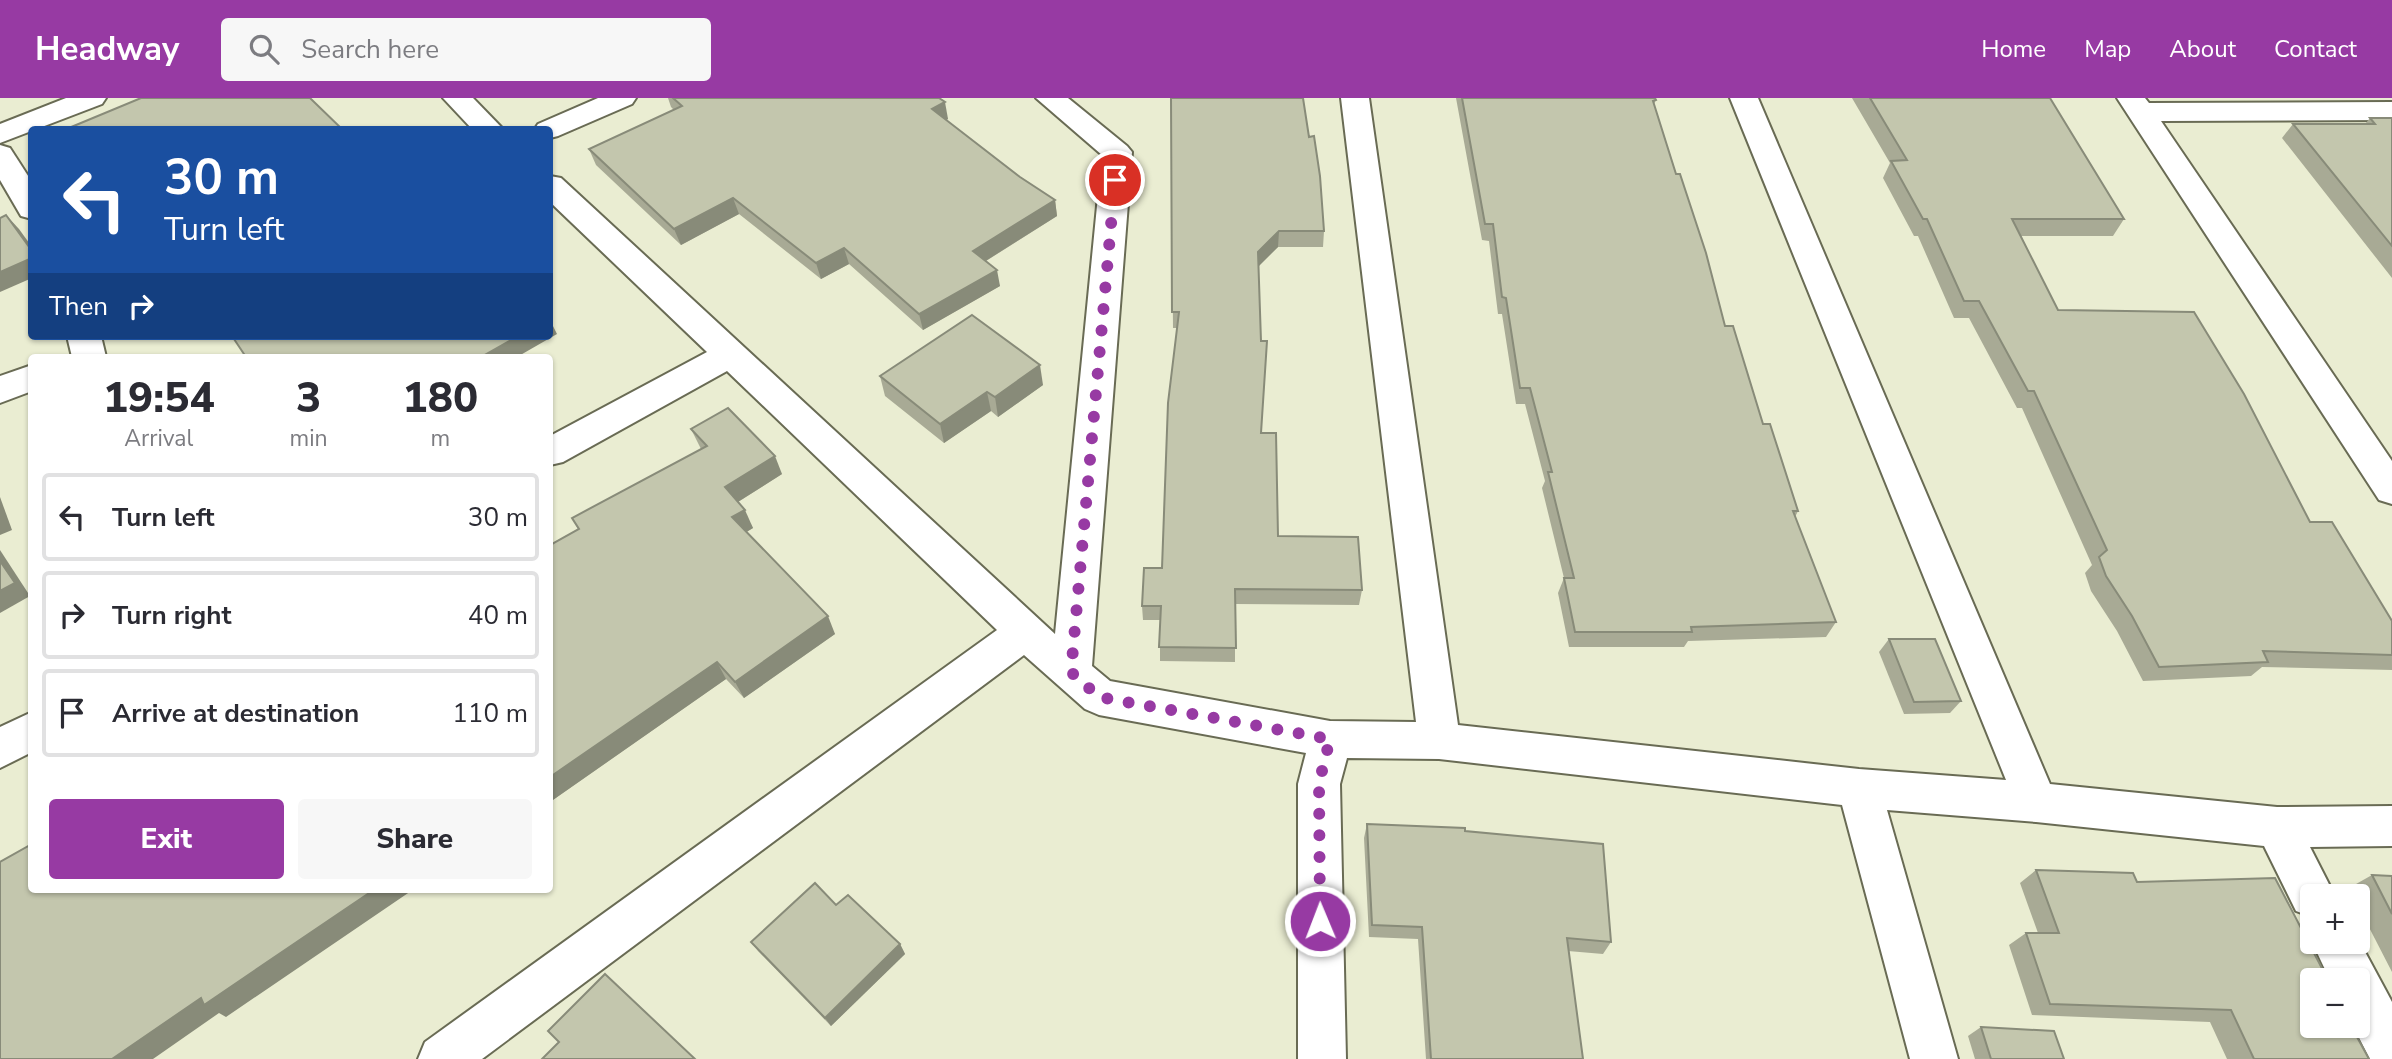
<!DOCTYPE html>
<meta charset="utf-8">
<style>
:root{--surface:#fff;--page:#f7f7f7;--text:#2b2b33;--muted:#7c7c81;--line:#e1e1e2;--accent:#973aa3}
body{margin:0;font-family:"Nunito Sans",sans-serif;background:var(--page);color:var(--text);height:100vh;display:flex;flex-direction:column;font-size:26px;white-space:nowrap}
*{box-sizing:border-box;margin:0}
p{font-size:23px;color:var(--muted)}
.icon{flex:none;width:38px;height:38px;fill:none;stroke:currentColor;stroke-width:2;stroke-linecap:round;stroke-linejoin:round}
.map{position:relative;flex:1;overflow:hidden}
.drawer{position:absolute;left:28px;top:256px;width:525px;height:539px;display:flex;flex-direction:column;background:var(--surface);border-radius:7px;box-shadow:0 2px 5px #0004}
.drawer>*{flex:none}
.hud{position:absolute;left:28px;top:28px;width:525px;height:214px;border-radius:7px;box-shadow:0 2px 5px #0004;background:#1a4fa0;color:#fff;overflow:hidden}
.tools{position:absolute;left:2300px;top:786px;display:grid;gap:14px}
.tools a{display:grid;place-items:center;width:70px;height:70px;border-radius:7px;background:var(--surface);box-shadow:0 2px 5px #0004;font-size:35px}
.pin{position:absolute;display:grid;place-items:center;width:60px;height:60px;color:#fff;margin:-30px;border:4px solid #fff;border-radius:50%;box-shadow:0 2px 7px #0007}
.me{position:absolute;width:77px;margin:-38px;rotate:359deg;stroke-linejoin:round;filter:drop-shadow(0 0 5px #0008)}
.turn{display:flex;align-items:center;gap:24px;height:147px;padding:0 21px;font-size:32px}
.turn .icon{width:91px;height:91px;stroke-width:2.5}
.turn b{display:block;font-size:49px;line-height:60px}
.then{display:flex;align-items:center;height:66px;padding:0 21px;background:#0003;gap:14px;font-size:26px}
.eta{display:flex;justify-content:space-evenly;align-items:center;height:119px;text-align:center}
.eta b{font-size:42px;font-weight:800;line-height:49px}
.button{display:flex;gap:14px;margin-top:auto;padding:14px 21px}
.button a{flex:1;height:80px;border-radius:7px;background:var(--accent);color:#fff;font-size:28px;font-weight:800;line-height:80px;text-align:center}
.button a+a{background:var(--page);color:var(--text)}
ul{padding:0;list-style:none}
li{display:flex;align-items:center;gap:21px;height:88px;margin:0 14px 10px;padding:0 7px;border:4px solid var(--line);border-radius:7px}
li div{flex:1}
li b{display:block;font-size:26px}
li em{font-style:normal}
header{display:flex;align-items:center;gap:42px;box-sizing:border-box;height:98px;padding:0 35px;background:var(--accent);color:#fff}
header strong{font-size:33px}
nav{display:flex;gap:38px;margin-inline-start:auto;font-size:24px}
.search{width:490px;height:63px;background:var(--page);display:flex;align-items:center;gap:18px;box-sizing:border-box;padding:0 24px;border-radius:7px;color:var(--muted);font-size:26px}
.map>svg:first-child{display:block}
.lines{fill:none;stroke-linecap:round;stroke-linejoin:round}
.minor-casing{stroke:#696b54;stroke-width:4}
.minor{fill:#fff;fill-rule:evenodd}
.wall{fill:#a8aa95}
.shaded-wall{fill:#888b79}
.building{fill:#c3c6ad;stroke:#888b79;stroke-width:2}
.route{stroke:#973aa3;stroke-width:12;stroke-dasharray:0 21.6}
</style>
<header>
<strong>Headway</strong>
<div class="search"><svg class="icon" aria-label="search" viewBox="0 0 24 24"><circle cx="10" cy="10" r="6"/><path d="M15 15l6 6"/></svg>Search here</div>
<nav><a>Home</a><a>Map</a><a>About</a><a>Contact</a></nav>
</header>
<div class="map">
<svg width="2392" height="961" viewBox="0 0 2392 961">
<rect width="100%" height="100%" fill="#eaedd2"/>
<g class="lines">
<g class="minor-casing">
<g id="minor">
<path d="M66,0H106L102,6L0,45V26Z"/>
<path d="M443,0H473L504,32H473Z"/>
<path d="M598,0H636L632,6L558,38L550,40V32H534L538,26Z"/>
<path d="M1036,0H1068L1127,48L1132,54L1092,568L1110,583L1330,623L1416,624L1341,0H1369L1458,627L1859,671L2006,682L1730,0H1758L2050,686L2277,709L2392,708V748L2310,749L2335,798H2312V819L2296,813L2264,748L2036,724L1887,712L1958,961H1910L1842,707L1439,661L1347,660L1340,686L1346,961H1298V686L1306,655L1099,617L1085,611L1024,557L482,961H418L425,944L997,532L727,273L563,364L550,367V338L707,254L550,104V78L561,80L1055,536L1102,57Z"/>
<path d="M2117,0H2145L2149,5L2392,4V22L2161,23L2392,363V406L2379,402Z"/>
<path d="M0,47L10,50L32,84V121L21,118L0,82Z"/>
<path d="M67,238H101L106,259H72Z"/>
<path d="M32,267V293L0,305V278Z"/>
<path d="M32,614V654L0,670V629Z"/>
<path d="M2357,839L2392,904V961H2370L2353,928H2357V882H2330L2312,844H2357Z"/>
</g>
</g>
<use href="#minor" class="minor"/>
</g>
<g class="wall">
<path d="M668,0H939L948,21L946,22L1020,79L1055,102L1057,118L986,163L1000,188L923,232L849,166L821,181L739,116L681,147L596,67L589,51L674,12L671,9Z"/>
<path d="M1171,0L1309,39L1324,133L1323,149H1278L1258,168L1261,335L1278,438L1362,492L1359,507L1235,506V564L1160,563V522H1143L1142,508L1162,470L1177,230H1173Z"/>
<path d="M1456,0H1655L1656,2L1654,6L1725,228L1798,413L1795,419L1836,524L1826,539L1688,543L1684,549H1569L1558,495L1564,480L1542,390L1545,383L1525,306H1516L1502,216H1498L1489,143L1482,142Z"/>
<path d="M1852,0H2050L2124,121L2113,138H2021L2058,212L2310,424L2392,523V572L2262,569L2251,578L2143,583L2117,533L2091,493L2085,475L2092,467L2022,310H2017L1969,220H1954L1918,138H1914L1883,80L1890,65Z"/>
<path d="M2370,20H2392V180L2282,40L2293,26H2365Z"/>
<path d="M880,278L1043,287L998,319L991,313L944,345L885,298Z"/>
<path d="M691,331L782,376L738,404L753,430L746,434L835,536L744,600L726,581L550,704V447L578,431L572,420L701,351Z"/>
<path d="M1889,541L1961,603L1950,615L1904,616L1879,554Z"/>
<path d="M1367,726L1465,733L1611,844L1603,856L1568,853L1583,961H1426L1418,841L1369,839L1364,740Z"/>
<path d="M2036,772L2137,784L2369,961H2227L2210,924L2032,917L2009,847L2026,835H2038L2020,785Z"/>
<path d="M2372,777L2392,778V874L2357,806V798H2353L2349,790Z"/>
<path d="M836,807L900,846L905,856L831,928L758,853L751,844Z"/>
<path d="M1981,929L2064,961H1975L1968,938Z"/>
</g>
<g class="shaded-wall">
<path d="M945,4L948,21L935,27L932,11Z"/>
<path d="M733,100L739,116L681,147L674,131Z"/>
<path d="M1055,102L1057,118L976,169L973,153Z"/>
<path d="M6,117L19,131L32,149V153Z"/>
<path d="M1279,133L1278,149L1257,170L1258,154Z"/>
<path d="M844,150L849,166L821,181L816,165Z"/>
<path d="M32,160V180L0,194V174Z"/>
<path d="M997,172L1000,188L923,232L919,216Z"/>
<path d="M550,222L557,236L517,259H481L518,238H550Z"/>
<path d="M1040,267L1043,287L998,319L995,299Z"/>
<path d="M987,294L991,313L944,345L940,326Z"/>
<path d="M775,358L782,376L733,407L725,389Z"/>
<path d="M0,399L12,432L0,437Z"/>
<path d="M745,412L753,430L740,438L732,419Z"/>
<path d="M0,452L30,498L0,515Z"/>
<path d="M828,518L835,536L744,600L735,584Z"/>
<path d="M717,564L726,581L550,704V679Z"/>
<path d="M375,791H414L226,919L219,915L153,961H112L201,900Z"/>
<path d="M900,846L905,856L831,928L825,920Z"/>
</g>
<g class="building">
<path d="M141,0H310L343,32H64Z"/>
<path d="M673,0H939L945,4L932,11L1020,79L1055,102L973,153L997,172L919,216L844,150L816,165L733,100L674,131L589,51L682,8Z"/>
<path d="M1171,0H1303L1309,39L1314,38L1320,78L1324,133H1279L1258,154L1261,243H1267L1261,335H1276L1278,438L1358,439L1362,492L1235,491L1236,550L1159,549L1161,508H1142L1144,470H1162L1168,305L1179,214H1172Z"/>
<path d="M1462,0H1655L1656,2L1653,3L1676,76H1680L1706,155L1725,228H1733L1763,326H1770L1798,413H1793L1836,524L1691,529L1692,534H1575L1564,480H1574L1548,374H1552L1530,290H1520L1506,200L1502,199L1493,126H1485Z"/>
<path d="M1870,0H2050L2124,121H2012L2058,212L2194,214L2244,296L2310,424H2332L2392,523V557L2263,553L2268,564L2159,569L2132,518L2106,478L2099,459L2107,452L2034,293H2028L1979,203H1964L1927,121H1923L1891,63L1907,62Z"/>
<path d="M2370,20H2392V148L2293,26H2375Z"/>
<path d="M6,117L32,153V160L0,174V120Z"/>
<path d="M972,217L1040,267L995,299L987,294L940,326L880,278Z"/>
<path d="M232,238H518L481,259H246Z"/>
<path d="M728,310L775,358L725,389L745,412L732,419L828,518L735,584L717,564L550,679V447L579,431L572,420L707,348L691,331Z"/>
<path d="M0,463L15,485L0,493Z"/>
<path d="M1889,541H1935L1961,603L1914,604Z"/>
<path d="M1367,726L1465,730V733L1603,746L1611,844L1567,840L1583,961H1431L1422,829L1372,827Z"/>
<path d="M32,746V791H375L204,907L201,900L112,961H0V764Z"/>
<path d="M2036,772L2133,775L2137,784L2275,780L2328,882H2312V928H2351L2369,961H2254L2231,912L2050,906L2026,835H2059Z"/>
<path d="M2372,777L2392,778V816Z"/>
<path d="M815,785L836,807L848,797L900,846L825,920L751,844Z"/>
<path d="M605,876L695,961H542L559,944L548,933Z"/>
<path d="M1981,929L2054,933L2064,961H1991Z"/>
</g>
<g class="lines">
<path class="route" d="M1115,82L1071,574L1099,599L1330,641L1319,685L1320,823"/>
</g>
</svg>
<div class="tools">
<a>+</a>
<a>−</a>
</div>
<div class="pin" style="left:1115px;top:82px;background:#d93025"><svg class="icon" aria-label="arrive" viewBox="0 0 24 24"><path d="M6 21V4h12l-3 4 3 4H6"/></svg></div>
<svg class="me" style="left:1320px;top:823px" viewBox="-20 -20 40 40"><circle r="17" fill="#973aa3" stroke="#fff" stroke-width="3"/><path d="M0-11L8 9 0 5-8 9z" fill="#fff"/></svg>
<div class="hud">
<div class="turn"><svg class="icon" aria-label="left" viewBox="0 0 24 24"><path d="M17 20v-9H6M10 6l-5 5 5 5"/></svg><div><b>30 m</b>Turn left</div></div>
<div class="then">Then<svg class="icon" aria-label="right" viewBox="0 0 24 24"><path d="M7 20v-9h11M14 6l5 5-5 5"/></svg></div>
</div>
<section class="drawer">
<div class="eta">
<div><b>19:54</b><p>Arrival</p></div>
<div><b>3</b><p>min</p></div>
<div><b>180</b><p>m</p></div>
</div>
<ul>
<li><svg class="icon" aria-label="left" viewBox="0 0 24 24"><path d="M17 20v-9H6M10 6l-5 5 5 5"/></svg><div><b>Turn left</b></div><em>30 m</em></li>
<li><svg class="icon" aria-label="right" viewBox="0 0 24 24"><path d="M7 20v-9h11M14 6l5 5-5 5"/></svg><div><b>Turn right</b></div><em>40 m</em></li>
<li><svg class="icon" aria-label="arrive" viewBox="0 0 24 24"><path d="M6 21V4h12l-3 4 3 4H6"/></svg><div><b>Arrive at destination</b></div><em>110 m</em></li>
</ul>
<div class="button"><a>Exit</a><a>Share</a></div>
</section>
</div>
